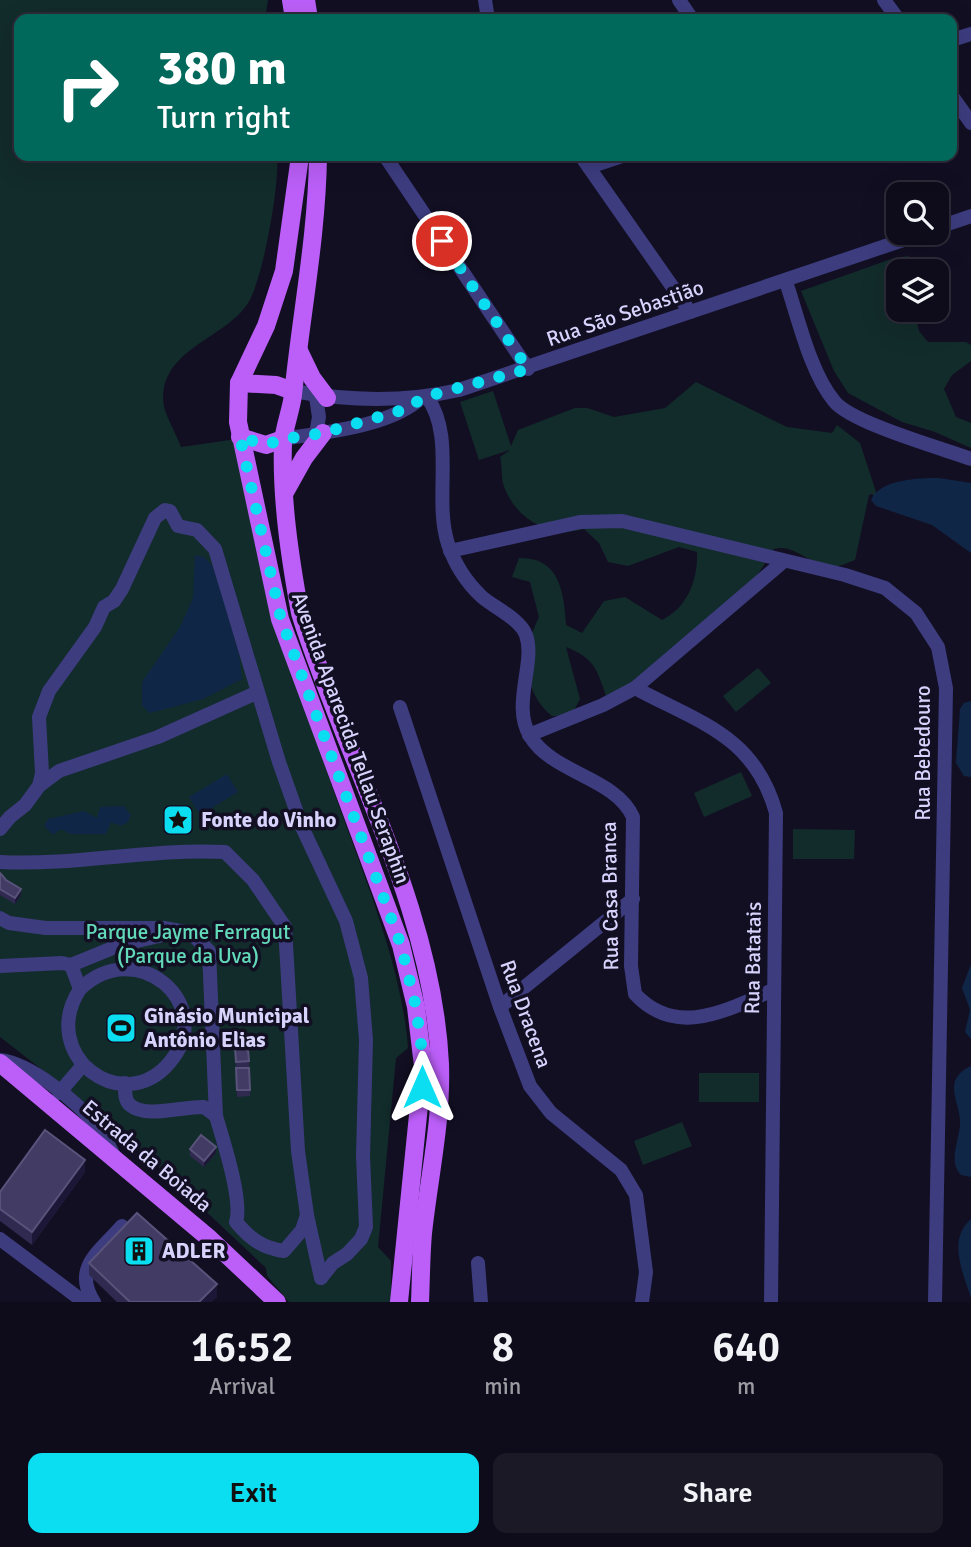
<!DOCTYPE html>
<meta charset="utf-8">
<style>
:root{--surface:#0e0b1a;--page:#1c1927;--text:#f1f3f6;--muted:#9b9ba2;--line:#2e2b39;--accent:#0bdef1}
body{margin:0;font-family:Signika,sans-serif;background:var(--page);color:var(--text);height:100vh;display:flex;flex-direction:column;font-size:26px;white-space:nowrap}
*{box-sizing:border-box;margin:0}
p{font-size:23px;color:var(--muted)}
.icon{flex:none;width:38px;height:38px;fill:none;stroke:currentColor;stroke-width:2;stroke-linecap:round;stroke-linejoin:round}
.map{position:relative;height:1302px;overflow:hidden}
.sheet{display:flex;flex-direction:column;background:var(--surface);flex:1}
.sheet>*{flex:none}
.top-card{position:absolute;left:14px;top:14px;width:943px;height:147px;border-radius:14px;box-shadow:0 7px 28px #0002,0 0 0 2px var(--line);background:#00695c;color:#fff;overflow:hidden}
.tools{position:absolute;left:886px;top:182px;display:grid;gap:14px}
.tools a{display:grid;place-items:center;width:63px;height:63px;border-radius:14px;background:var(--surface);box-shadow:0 7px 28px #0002,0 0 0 2px var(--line);font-size:35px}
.pin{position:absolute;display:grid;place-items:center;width:60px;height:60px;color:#fff;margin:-30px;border:4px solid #fff;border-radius:50%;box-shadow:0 2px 7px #0007}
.me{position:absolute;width:77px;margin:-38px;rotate:0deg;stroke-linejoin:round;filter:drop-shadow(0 0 5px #0008)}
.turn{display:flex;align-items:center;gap:24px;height:147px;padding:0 28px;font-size:32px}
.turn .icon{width:91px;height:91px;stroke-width:2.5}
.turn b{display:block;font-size:49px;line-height:60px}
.eta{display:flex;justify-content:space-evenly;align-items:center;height:119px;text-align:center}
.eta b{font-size:42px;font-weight:600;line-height:49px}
.action{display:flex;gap:14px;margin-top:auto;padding:14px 28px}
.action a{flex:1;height:80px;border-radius:14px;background:var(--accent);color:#111;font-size:28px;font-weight:600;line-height:80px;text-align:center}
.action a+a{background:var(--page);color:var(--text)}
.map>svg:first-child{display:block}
.green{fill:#122c2b}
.water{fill:#102646}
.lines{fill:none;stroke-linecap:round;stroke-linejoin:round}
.minor{stroke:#3d3c7f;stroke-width:14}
.major{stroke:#bb5ff8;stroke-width:18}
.wall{fill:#302950}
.shaded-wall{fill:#1c1736}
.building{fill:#423b63;stroke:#59537b;stroke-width:2}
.route{stroke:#0bdef1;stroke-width:12;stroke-dasharray:0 21.6}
.labels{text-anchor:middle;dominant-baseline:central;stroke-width:7;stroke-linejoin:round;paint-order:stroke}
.street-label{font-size:21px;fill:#d7d3fd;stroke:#120f23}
.poi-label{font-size:21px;font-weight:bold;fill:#d7d3fd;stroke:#120f23;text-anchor:start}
.park-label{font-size:21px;fill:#62dab9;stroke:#120f23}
</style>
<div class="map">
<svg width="971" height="1302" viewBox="0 0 971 1302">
<rect width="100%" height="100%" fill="#120f23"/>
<g class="green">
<path d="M0,0H268L265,19H19V156H277C280,184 263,279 248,303C226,339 155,350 164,407C166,416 177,436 181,447L237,439C264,542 289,646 319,747C348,841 401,951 408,1048L396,1058L378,1247L391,1261V1302H289L267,1276L266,1268L117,1128L0,1037Z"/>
<path d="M908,256L915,260C911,270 908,271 898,271V310H914L919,331L928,342H966L971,345V361L952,375L944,389L956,417L971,423V448L935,432L902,422L848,393L834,371L801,291L894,258Z"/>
<path d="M696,382L787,427L832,433L837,425L860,443L879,501L872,494L869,495L855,560C849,562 840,567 833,567C811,567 795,543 774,549L755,579L633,683L606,696C597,669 594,658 566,647L580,699L571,716H552C522,692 522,650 539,617L530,582L512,577L519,558C559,557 564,591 566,625L582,633L604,601L625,597L662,620C688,607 698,579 697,552L679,547L628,566L608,562L599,543L584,529C552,539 517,520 505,489C500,478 503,468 500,457L510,450L479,460L460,402L493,391L511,446L518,430L575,408H587L614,417L665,408Z"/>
<path d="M758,668L771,683L736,712L723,696Z"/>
<path d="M741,772L752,796L704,817L694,793Z"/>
<path d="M793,829L855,830L854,859H793Z"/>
<rect x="699" y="1073" width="60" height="29"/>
<path d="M682,1122L692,1146L643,1165L634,1141Z"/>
</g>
<g class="water">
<path d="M939,478L971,483V553L932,525L876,506L871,500C880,479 919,478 939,478Z"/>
<path d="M195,555L204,557L214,567L239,654L242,679L203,699L150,713L142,706V682L180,627L193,598Z"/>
<path d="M971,701V777L964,776L956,763L960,709L964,703Z"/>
<path d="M227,774L238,792L200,815L189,797Z"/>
<path d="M124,806L131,815L128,822L121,826L111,822L106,834H71L61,829L53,835L44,826L48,819L84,811L97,818L100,807Z"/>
<path d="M172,809H183L188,814L192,830L189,835H183L167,825L166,818Z"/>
<path d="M971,964V1039L965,1032L970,1010L962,988Z"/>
<path d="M971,1066V1177L961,1175C947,1161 961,1137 960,1121C960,1108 951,1094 955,1081C958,1074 964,1069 971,1066Z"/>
<path d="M971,1219V1298C963,1272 947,1240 971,1219Z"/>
</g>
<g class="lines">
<g class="minor">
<path d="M485,0L488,19"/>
<path d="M679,0L692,19"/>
<path d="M884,0L898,19"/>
<path d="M952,40L971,34"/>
<path d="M952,96L971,123"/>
<path d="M385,156L528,369"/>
<path d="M581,156L690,312"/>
<path d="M589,167L622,156"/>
<path d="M936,228L971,216"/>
<path d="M786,282C798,317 810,372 834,401C851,423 941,448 971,459"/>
<path d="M293,391C348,401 406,402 459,390L924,233"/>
<path d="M427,397C456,437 433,498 448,544C455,565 466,582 482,597C495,608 520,619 526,635C536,663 511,705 530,736C553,774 615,777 633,817L631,966L635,994C676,1038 725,1011 773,990"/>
<path d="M316,434L319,417L316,397"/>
<path d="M283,439C324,432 389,427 421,398"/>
<path d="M450,551L580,522L622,521L845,575L885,588L916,613L938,647L946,688L935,1302"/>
<path d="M635,688C700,723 755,736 776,813L771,1302"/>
<path d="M400,707L500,1007L530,1086L551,1113L621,1170L636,1195L646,1272L642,1302"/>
<path d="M529,735L603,705L635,688L784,561"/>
<path d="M39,786L59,771L158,737L256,693"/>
<path d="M0,829L10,817L25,805L39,786L42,773L39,717L49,691L95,627L104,607L114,601L122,589L155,518L165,510L170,511L178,526L197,530L215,549L279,762L302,827L346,921L361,978L366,1040L363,1156L366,1227L361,1239L347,1254L333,1263L321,1278"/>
<path d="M0,862C76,866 150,848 225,852L253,880L285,927L298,1151L307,1215L321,1278"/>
<path d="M0,918L9,923L46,928H164L191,933L209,951L216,1116L204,1107C184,1106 146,1119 130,1105C124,1100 125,1090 125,1083"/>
<path d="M71,965L120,945L159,936"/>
<path d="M0,966L62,963L71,965L80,989C37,1055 123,1119 170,1062C218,1005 137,934 80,989"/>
<path d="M500,1007L633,899"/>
<path d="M0,1060C32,1064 77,1102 98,1127C105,1135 109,1146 114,1156"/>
<path d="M59,1093L83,1065"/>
<path d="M216,1116C223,1140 243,1201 236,1222C250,1239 263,1248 284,1251L302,1230L307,1215"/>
<path d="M0,1239L84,1302"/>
<path d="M478,1263L481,1302"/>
<path d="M94,1302C72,1268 99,1252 122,1226"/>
</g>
<g class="major">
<path d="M291,0L294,19"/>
<path d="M306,0L309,19"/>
<path d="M300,156L284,271L266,326L239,383L238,422L280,619L401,945L416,1007L423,1066L399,1302"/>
<path d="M318,156C317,236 301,315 293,395C291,411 284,427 283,443C281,499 290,558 300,613C346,760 433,908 440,1064C442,1121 429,1177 423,1233C421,1256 421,1279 420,1302"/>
<path d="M299,351L312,378L327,398"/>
<path d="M239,383L276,385L293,391"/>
<path d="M240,437L266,445L283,439"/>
<path d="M285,492L304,458L323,433"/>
<path d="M0,1063L210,1239L277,1302"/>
</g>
</g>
<g class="wall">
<path d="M0,873L21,895L15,904L0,895Z"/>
<path d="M235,1047L249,1061V1068H236Z"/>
<path d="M236,1068H249L250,1096L237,1097Z"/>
<path d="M190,1149L216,1153L204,1167L190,1156Z"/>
<path d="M85,1172L32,1245L0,1221V1192Z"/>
<path d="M89,1263L217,1297L211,1302H117L89,1275Z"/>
</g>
<g class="shaded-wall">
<path d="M21,889V895L15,904V898Z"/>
<path d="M216,1147V1153L204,1167V1161Z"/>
<path d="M85,1160V1172L32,1245V1232Z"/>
<path d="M217,1284V1297L211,1302H199Z"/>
</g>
<g class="building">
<path d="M0,873L6,880L21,889L15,898L0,889Z"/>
<path d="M247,1038L249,1061L236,1062L235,1047Z"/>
<path d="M236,1068H249L250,1090H237Z"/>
<path d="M45,1130L85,1160L32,1232L0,1209V1192Z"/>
<path d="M201,1135L216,1147L204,1161L190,1149Z"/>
<path d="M137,1213L217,1284L199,1302H130L89,1263Z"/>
</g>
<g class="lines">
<path class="route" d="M422,1087L424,1066L416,1007L401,945L281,619L240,437L266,445L283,439L323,433L410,408L421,398L528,369L442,241"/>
</g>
<defs>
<g id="sight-square" transform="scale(1.575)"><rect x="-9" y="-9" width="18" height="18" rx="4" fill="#0bdef1" stroke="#120f23"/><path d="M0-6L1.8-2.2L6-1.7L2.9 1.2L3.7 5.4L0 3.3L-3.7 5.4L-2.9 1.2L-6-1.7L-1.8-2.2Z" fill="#111"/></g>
<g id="stadium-square" transform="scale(1.575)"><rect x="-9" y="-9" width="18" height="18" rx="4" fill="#0bdef1" stroke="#120f23"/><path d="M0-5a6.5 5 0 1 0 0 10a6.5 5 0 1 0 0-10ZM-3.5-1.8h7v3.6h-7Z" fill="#111"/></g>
<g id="building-square" transform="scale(1.575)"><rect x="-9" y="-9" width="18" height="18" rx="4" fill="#0bdef1" stroke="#120f23"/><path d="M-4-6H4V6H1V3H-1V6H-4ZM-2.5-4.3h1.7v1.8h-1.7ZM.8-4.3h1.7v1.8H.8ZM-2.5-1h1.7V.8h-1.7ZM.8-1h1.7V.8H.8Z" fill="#111"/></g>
</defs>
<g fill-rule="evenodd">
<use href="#sight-square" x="178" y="820"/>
<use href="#stadium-square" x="121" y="1028"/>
<use href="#building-square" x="139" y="1251"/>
</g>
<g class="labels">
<g class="street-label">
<text transform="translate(625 313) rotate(-19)">Rua São Sebastião</text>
<text transform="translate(351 738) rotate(70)">Avenida Aparecida Tellau Seraphin</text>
<text transform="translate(923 753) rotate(-90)">Rua Bebedouro</text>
<text transform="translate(610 896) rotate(-91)">Rua Casa Branca</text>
<text transform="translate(753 958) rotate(-89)">Rua Batatais</text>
<text transform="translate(526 1014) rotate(70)">Rua Dracena</text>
<text transform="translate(147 1156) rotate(40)">Estrada da Boiada</text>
</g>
<g class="poi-label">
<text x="201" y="820">Fonte do Vinho</text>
<text x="144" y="1016">Ginásio Municipal<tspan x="144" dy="24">Antônio Elias</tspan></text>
<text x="162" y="1251">ADLER</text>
</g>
<g class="park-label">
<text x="188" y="932">Parque Jayme Ferragut<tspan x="188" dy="24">(Parque da Uva)</tspan></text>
</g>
</g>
</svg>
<div class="tools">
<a><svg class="icon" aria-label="search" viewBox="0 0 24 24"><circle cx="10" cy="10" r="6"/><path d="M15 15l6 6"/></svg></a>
<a><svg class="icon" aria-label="layers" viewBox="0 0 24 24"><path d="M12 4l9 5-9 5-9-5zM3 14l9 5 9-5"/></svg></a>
</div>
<div class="pin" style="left:442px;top:241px;background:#d93025"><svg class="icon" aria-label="arrive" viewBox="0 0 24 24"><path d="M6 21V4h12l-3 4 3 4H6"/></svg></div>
<svg class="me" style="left:422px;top:1087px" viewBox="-20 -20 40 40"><path d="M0-17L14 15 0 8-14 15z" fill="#0bdef1" stroke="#fff" stroke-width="4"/></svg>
<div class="top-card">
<div class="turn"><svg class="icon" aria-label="right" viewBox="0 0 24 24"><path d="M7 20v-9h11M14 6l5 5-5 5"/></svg><div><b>380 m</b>Turn right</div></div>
</div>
</div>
<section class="sheet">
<div class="eta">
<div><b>16:52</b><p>Arrival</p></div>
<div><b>8</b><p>min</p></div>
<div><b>640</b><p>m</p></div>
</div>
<div class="action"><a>Exit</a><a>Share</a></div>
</section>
